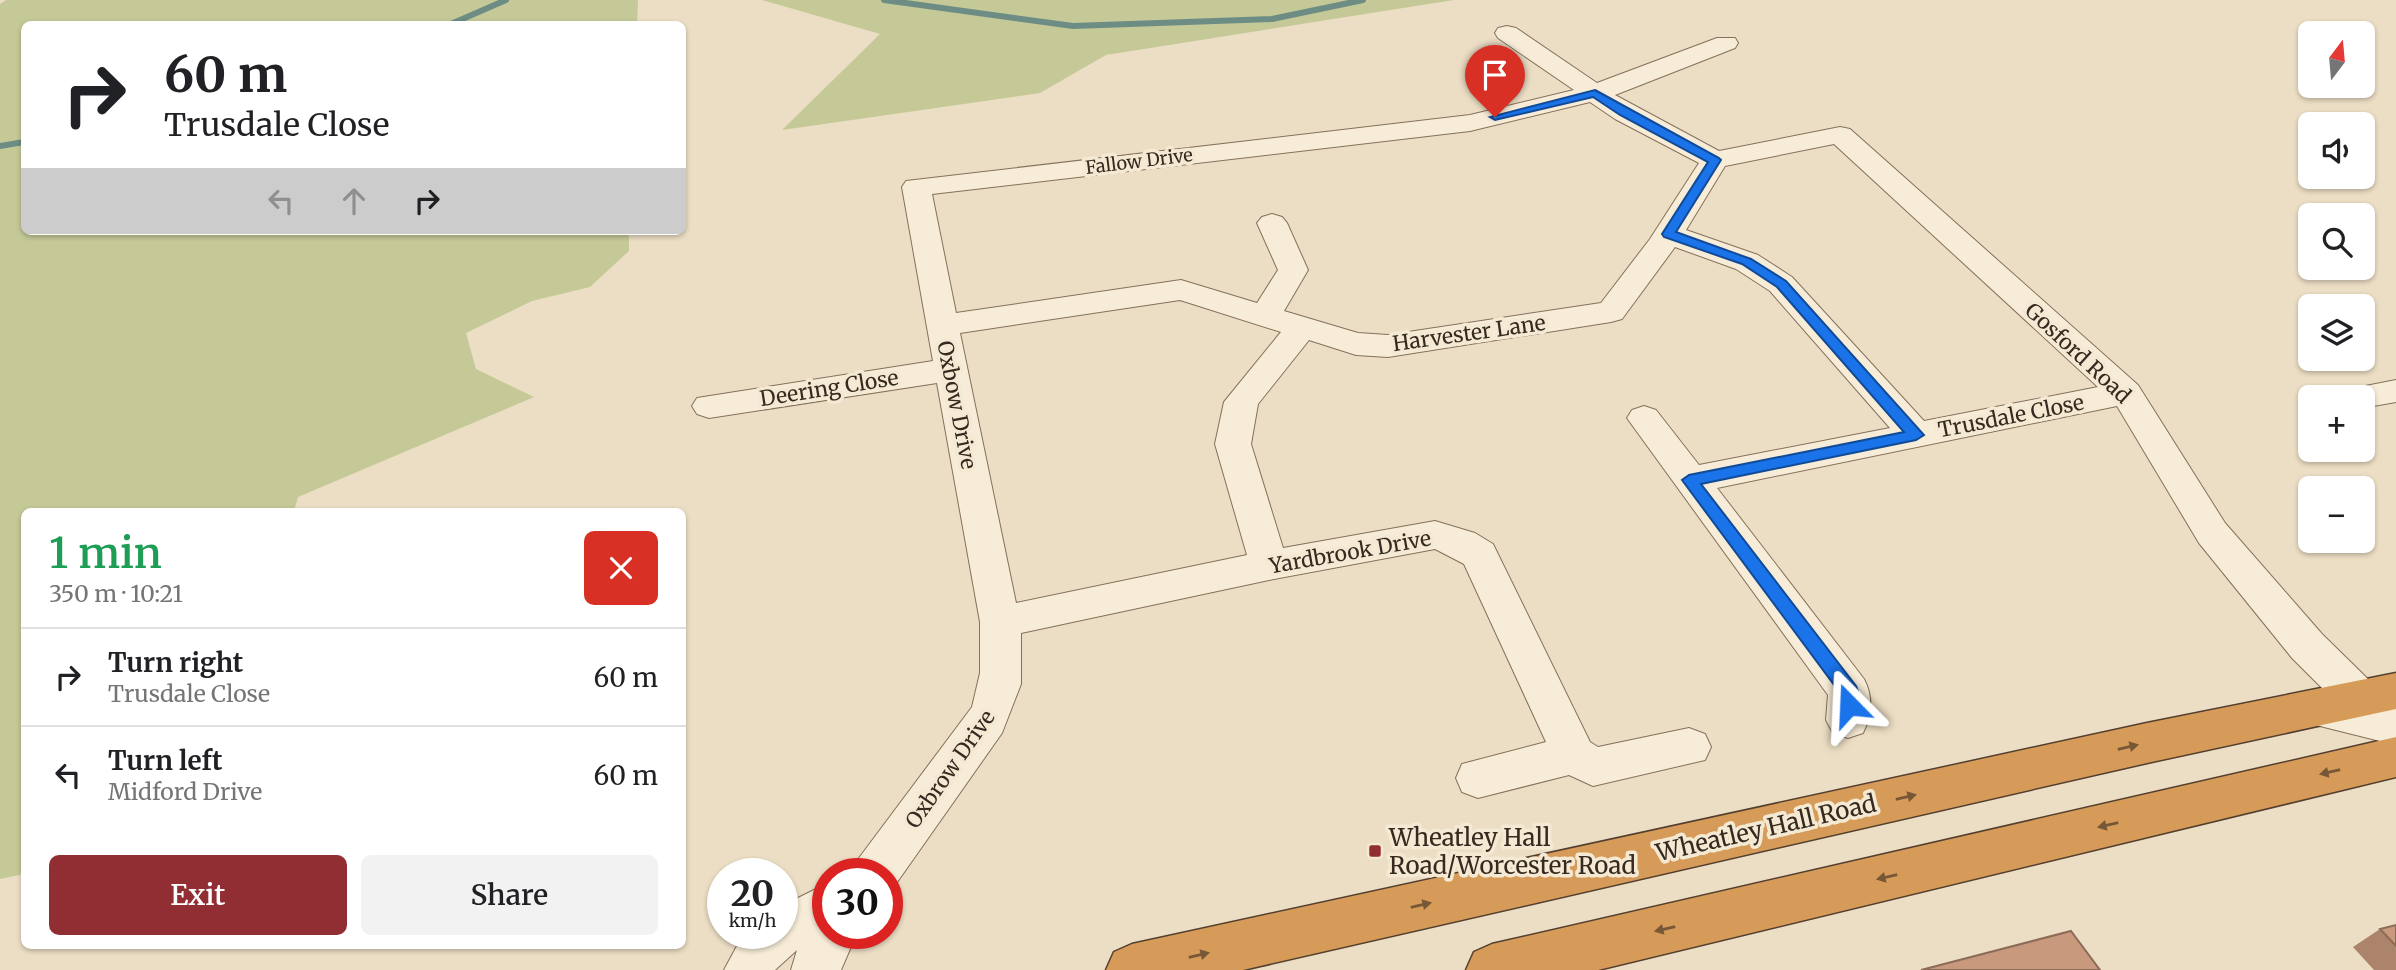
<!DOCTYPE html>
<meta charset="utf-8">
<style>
:root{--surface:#fff;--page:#f2f2f2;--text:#202124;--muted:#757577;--line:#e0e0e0;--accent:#912e33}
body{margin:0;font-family:Merriweather,serif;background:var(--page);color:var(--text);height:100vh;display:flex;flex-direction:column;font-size:26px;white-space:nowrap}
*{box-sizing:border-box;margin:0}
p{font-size:23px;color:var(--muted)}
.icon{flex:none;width:38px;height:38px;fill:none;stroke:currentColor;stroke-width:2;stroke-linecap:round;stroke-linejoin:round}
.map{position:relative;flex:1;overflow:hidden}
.drawer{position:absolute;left:21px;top:508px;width:665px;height:441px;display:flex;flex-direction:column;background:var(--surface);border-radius:10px;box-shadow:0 2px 5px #0004}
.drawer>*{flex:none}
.hud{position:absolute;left:21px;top:21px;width:665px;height:214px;border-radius:10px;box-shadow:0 2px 5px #0004;background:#fff;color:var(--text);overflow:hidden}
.needle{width:46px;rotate:16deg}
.buttons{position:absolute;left:2298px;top:21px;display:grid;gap:14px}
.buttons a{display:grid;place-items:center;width:77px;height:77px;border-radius:10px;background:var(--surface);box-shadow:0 2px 5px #0004;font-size:35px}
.speed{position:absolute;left:707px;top:858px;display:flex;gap:14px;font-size:35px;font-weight:700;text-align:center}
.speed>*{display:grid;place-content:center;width:91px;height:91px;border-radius:50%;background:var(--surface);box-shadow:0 2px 5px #0004;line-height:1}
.speed small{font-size:18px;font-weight:400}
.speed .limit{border:10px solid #d22;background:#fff;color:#111}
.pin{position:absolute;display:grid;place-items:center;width:60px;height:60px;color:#fff;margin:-72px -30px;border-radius:50% 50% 50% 0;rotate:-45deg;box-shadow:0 0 7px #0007}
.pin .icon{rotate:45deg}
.me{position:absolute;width:77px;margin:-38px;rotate:339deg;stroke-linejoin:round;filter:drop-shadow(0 0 5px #0008)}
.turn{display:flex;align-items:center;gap:24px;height:147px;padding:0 28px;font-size:32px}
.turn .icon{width:91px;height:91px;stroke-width:2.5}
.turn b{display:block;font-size:49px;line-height:60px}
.lanes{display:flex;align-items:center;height:66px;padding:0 28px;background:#0003;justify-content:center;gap:35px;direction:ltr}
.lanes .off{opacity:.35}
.round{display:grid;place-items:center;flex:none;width:74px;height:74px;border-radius:10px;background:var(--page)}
.headline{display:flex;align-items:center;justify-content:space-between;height:119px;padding:0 28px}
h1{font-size:42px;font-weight:600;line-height:52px;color:#1e9e55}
.cta{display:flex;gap:14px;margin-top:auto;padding:14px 28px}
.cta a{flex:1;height:80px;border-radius:10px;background:var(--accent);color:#fff;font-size:28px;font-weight:600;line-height:80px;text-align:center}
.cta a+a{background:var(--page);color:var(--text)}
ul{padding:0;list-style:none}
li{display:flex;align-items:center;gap:21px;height:98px;padding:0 28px;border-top:2px solid var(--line)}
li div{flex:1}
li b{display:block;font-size:26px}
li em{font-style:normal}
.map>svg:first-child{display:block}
.green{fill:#c5c998}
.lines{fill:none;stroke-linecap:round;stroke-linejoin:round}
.stream{stroke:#6d8d84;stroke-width:6}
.minor-casing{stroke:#85705b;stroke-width:2}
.highway-casing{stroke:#533f2f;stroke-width:3}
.minor{fill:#f7ecd7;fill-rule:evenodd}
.highway{fill:#d79b59;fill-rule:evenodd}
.wall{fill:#ac846b}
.building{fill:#c8997c;stroke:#8c6b57;stroke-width:2}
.oneway{fill:#765736}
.route{fill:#1a73e8;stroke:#114b97;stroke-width:2}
.poi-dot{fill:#912e33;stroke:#f4e9d3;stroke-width:2.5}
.labels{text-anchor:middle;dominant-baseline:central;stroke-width:7;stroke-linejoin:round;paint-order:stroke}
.far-street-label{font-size:18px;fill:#36291f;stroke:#f4e9d3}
.street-label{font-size:21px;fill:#36291f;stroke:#f4e9d3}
.near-street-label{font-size:24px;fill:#36291f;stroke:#f4e9d3}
.near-poi-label{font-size:24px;fill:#36291f;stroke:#f4e9d3;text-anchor:start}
</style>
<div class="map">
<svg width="2396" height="970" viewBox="0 0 2396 970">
<rect width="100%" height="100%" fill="#ecdec4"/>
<g class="green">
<path d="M6,0H638L637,24H24V231H629V251L590,287L532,301L466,333L476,369L534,397L298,497L294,511H24V874L0,879V4Z"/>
<path d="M762,0H1454L1106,55L1040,93L782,130L880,34Z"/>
</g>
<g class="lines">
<g class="stream">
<path d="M884,0L1073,26L1272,19L1363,0"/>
<path d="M451,24L506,0"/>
<path d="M0,146L24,142"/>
</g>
<g class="minor-casing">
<g id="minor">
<path d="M1507,26L1516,28L1597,83L1717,38H1735L1738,43L1735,48L1615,95L1719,151L1840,127L1850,129L2138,385L2225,523L2322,634L2374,685L2380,698L2377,704L2396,709V745L2308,723L2302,710L2308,697L2327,693L2292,658L2199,543L2117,406L1717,488L1864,679C1873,696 1872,715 1863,733L1848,738L1833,733L1826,720L1828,695L1627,418L1632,410L1644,406L1656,410L1699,465L1890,428L1770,291L1736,269L1675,247L1622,319L1611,322L1388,357L1356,355L1309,340L1258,404L1251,444L1283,548L1435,521L1475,533L1493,544L1590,742L1598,747L1689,728L1705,734L1711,747L1705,760L1593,786L1569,775L1478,798L1462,792L1456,778L1462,764L1546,742L1464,564L1435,549L1269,580L1021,633V684L1002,733L893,888L887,891V873H852L859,858L972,707L980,673V622L937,383L709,418L697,414L692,406L697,398L933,361L902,187L906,181L1470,115L1574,90L1498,38L1495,33L1498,28ZM1590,102L1615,119L1699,163L1650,239L1601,303L1388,335L1358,333L1284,311L1308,270L1287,223L1282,217L1272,214L1262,217L1257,223L1278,270L1257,303L1181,280L956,313L932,194L1470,131ZM1834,144L2098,387L1924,421L1792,277L1758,255L1686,230L1725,166ZM1180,300L1281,332L1224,402L1215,444L1247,555L1016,603L960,333Z"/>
<path d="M2396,380V402L2362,408V397H2345L2350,389Z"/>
<path d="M828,883V933H857L841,970H791L797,950L775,970H724L744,933H782V906Z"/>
</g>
</g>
<g class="highway-casing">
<g id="highway">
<path d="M2396,673V709L2147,763L1243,970H1106L1114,952L1132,944L2147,723Z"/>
<path d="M2396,737V777L1598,970H1466L1474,952L1492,944Z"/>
</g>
</g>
<use href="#minor" class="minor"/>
<use href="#highway" class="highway"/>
</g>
<path class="wall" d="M2396,925V970H2374L2353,947L2380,929Z"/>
<g class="building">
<path d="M2396,925V946L2380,929Z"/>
<path d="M2071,931L2100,970H1921Z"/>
</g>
<defs><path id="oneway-solid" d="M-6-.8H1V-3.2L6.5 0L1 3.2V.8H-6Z" transform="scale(1.75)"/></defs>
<g class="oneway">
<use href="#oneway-solid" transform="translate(2128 747) rotate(-13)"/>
<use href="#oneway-solid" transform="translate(2330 772) rotate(167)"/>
<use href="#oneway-solid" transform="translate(1906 797) rotate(-13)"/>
<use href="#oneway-solid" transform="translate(2108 825) rotate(167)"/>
<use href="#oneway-solid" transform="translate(1887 877) rotate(167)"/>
<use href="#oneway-solid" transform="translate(1421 905) rotate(-13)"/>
<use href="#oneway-solid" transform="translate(1665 929) rotate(167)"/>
<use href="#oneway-solid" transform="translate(1199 955) rotate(-13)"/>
</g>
<path class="route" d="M1595,90L1719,158L1721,160L1676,232L1751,259L1786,281L1924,435L1916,440L1701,484L1856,686L1858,691L1855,711H1842L1840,693L1682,480L1689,475L1904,432L1777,287L1742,264L1664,237L1662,234L1708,162L1620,115L1593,97L1495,120L1490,117Z"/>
<rect class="poi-dot" x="1368" y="844" width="14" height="14" rx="3.5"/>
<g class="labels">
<g class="far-street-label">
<text transform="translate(1139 161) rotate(-7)">Fallow Drive</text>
</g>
<g class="street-label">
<text transform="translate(1469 333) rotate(-8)">Harvester Lane</text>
<text transform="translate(2078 353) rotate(43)">Gosford Road</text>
<text transform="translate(829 388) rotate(-9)">Deering Close</text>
<text transform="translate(957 405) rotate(79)">Oxbow Drive</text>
<text transform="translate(2011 416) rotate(-11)">Trusdale Close</text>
<text transform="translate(1350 552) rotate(-10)">Yardbrook Drive</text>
<text transform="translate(950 769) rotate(-55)">Oxbrow Drive</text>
</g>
<g class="near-street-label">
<text transform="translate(1766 828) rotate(-13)">Wheatley Hall Road</text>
</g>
<g class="near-poi-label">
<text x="1389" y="837">Wheatley Hall<tspan x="1389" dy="28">Road/Worcester Road</tspan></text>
</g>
</g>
</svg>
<div class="buttons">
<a><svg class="needle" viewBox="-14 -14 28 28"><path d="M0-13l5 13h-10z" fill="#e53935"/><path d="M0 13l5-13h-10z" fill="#757577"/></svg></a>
<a><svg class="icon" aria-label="sound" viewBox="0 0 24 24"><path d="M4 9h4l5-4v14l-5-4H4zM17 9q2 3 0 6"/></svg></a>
<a><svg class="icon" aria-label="search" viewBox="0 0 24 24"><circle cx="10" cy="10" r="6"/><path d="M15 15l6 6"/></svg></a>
<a><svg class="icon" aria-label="layers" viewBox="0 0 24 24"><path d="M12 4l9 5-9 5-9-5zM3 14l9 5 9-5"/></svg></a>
<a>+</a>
<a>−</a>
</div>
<div class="speed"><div>20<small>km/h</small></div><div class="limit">30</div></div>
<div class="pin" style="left:1495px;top:117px;background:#d93025"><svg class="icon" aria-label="arrive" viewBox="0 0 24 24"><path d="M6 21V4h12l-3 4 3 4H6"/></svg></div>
<svg class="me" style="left:1849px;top:705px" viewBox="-20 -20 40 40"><path d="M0-17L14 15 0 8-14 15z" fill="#1a73e8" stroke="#fff" stroke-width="4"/></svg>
<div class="hud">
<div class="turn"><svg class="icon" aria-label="right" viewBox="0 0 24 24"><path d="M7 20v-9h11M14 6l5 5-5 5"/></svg><div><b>60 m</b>Trusdale Close</div></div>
<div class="lanes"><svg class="icon off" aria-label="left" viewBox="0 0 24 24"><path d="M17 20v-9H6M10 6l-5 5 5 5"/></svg><svg class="icon off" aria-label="ahead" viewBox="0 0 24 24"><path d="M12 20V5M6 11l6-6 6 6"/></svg><svg class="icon" aria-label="right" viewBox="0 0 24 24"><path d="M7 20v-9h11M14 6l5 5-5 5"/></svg></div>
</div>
<section class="drawer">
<div class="headline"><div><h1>1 min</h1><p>350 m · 10:21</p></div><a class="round" style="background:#d93025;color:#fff"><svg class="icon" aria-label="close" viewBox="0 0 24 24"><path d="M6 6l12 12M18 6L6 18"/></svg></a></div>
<ul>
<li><svg class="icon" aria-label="right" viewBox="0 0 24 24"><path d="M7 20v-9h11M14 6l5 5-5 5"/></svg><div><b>Turn right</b><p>Trusdale Close</p></div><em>60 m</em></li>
<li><svg class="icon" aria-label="left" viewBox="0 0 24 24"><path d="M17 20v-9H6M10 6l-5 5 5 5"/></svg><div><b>Turn left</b><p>Midford Drive</p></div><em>60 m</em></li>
</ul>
<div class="cta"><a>Exit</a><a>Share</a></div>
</section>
</div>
